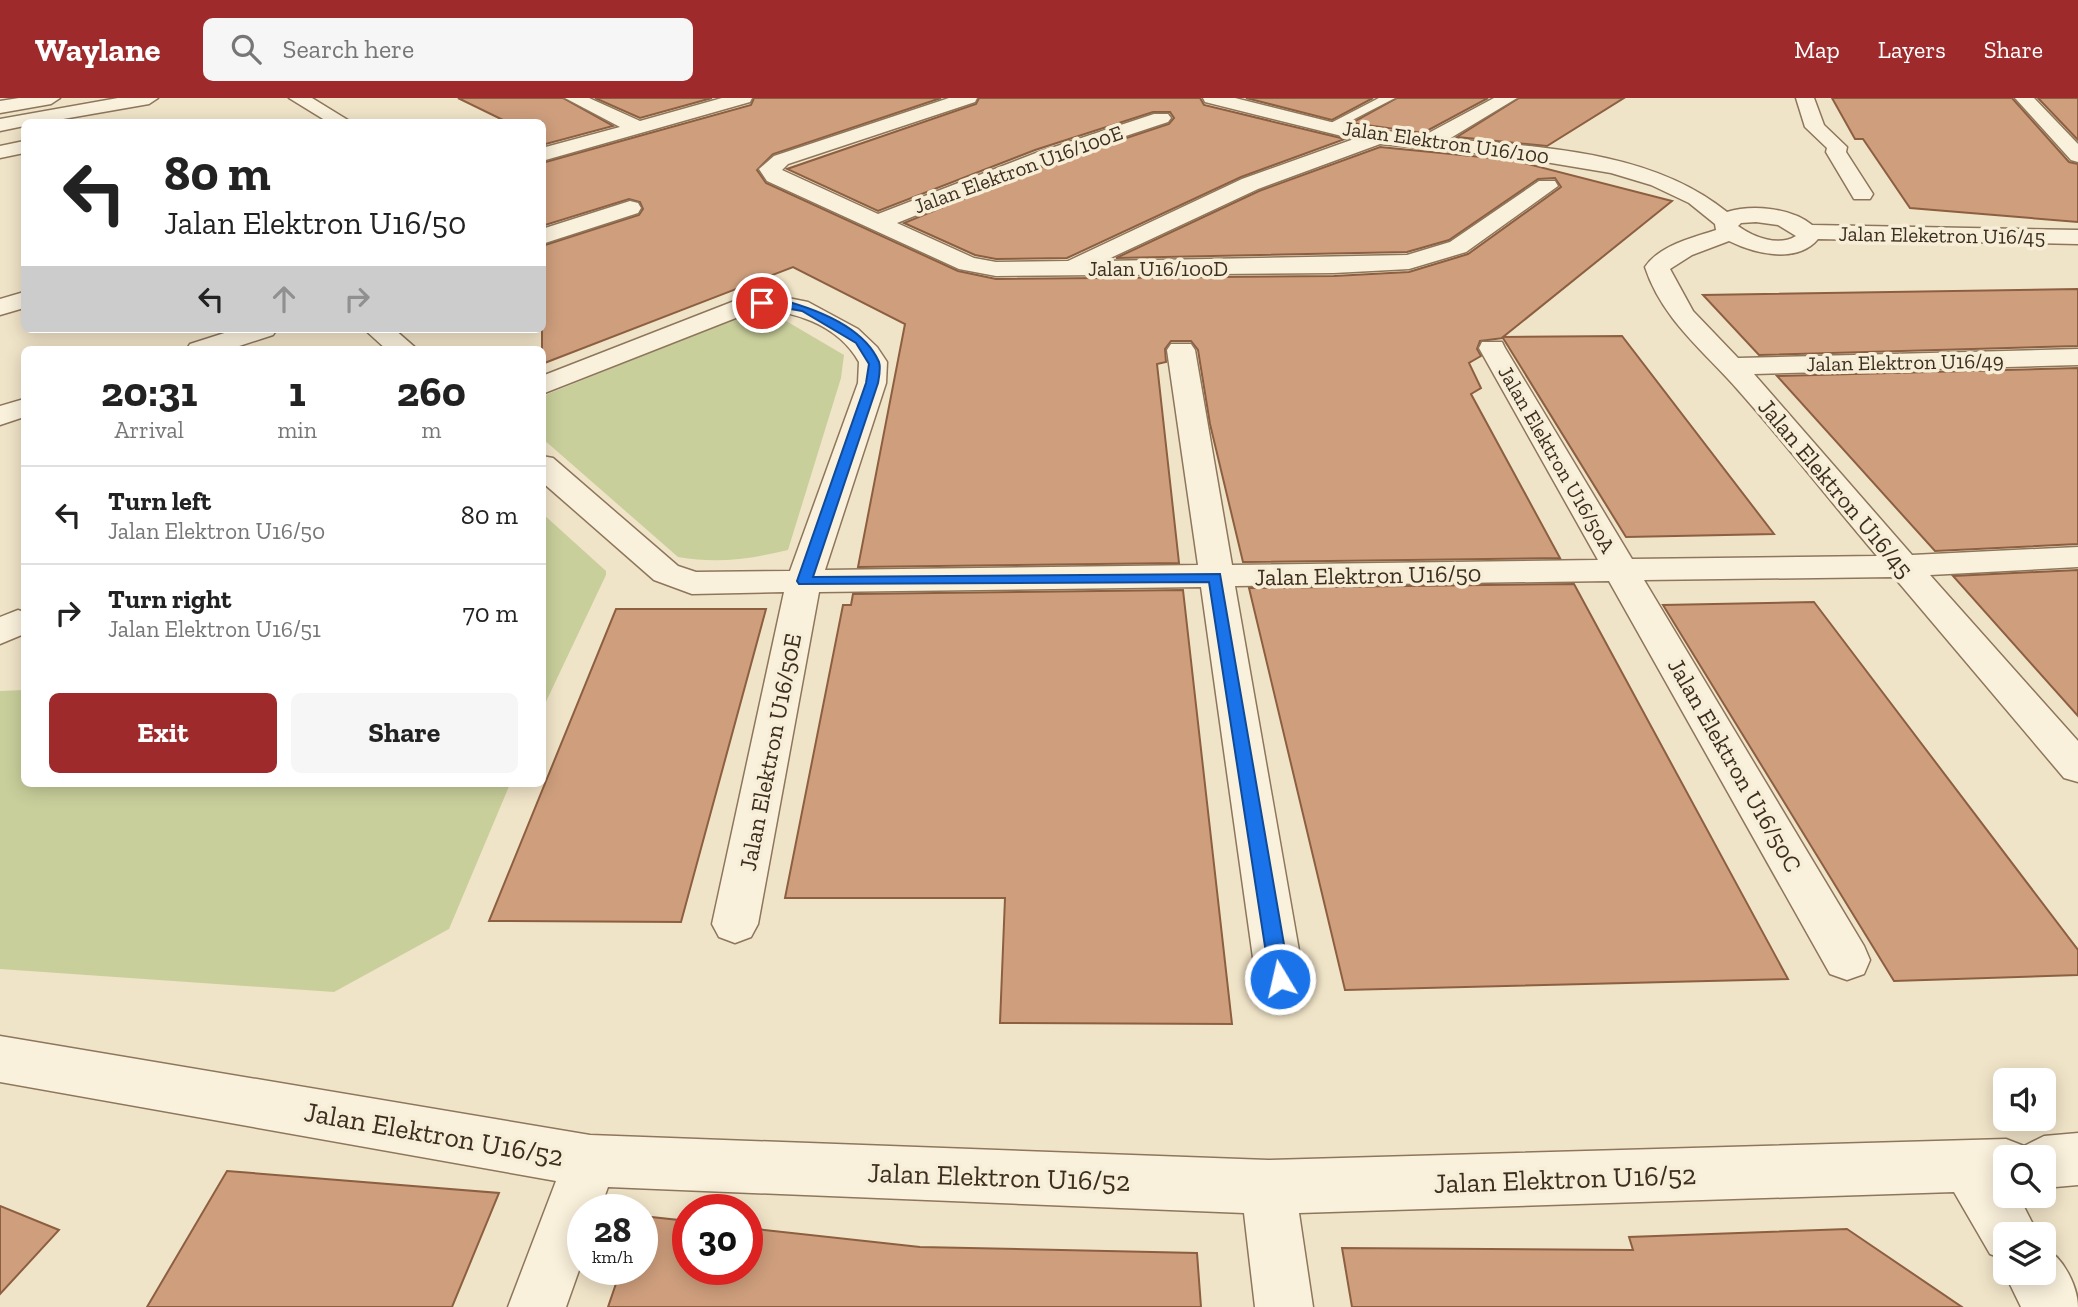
<!DOCTYPE html>
<style>
:root{--surface:#fff;--page:#f6f6f6;--text:#222;--muted:#767676;--line:#e0e0e0;--accent:#9e2a2b}
body{margin:0;font-family:"Zilla Slab",serif;background:var(--page);color:var(--text);height:100vh;display:flex;flex-direction:column;font-size:26px;white-space:nowrap}
*{box-sizing:border-box;margin:0}
p{font-size:23px;color:var(--muted)}
.icon{flex:none;width:38px;height:38px;fill:none;stroke:currentColor;stroke-width:2;stroke-linecap:round;stroke-linejoin:round}
.map{position:relative;flex:1;overflow:hidden}
.drawer{position:absolute;left:21px;top:248px;width:525px;height:441px;display:flex;flex-direction:column;background:var(--surface);border-radius:10px;box-shadow:0 4px 18px #0003}
.drawer>*{flex:none}
.hud{position:absolute;left:21px;top:21px;width:525px;height:214px;border-radius:10px;box-shadow:0 4px 18px #0003;background:#fff;color:var(--text);overflow:hidden}
.buttons{position:absolute;left:1993px;top:970px;display:grid;gap:14px}
.buttons a{display:grid;place-items:center;width:63px;height:63px;border-radius:10px;background:var(--surface);box-shadow:0 4px 18px #0003;font-size:35px}
.speed{position:absolute;left:567px;top:1096px;display:flex;gap:14px;font-size:35px;font-weight:700;text-align:center}
.speed>*{display:grid;place-content:center;width:91px;height:91px;border-radius:50%;background:var(--surface);box-shadow:0 4px 18px #0003;line-height:1}
.speed small{font-size:18px;font-weight:400}
.speed .limit{border:10px solid #d22;background:#fff;color:#111}
.pin{position:absolute;display:grid;place-items:center;width:60px;height:60px;color:#fff;margin:-30px;border:4px solid #fff;border-radius:50%;box-shadow:0 2px 7px #0007}
.me{position:absolute;width:77px;margin:-38px;rotate:351deg;stroke-linejoin:round;filter:drop-shadow(0 0 5px #0008)}
.turn{display:flex;align-items:center;gap:24px;height:147px;padding:0 28px;font-size:32px}
.turn .icon{width:91px;height:91px;stroke-width:2.5}
.turn b{display:block;font-size:49px;line-height:60px}
.lanes{display:flex;align-items:center;height:66px;padding:0 28px;background:#0003;justify-content:center;gap:35px;direction:ltr}
.lanes .off{opacity:.35}
.eta{display:flex;justify-content:space-evenly;align-items:center;height:119px;text-align:center}
.eta b{font-size:42px;font-weight:800;line-height:49px}
.primary-button{display:flex;gap:14px;margin-top:auto;padding:14px 28px}
.primary-button a{flex:1;height:80px;border-radius:10px;background:var(--accent);color:#fff;font-size:28px;font-weight:800;line-height:80px;text-align:center}
.primary-button a+a{background:var(--page);color:var(--text)}
ul{padding:0;list-style:none}
li{display:flex;align-items:center;gap:21px;height:98px;padding:0 28px;border-top:2px solid var(--line)}
li div{flex:1}
li b{display:block;font-size:26px}
li em{font-style:normal}
header{display:flex;align-items:center;gap:42px;box-sizing:border-box;height:98px;padding:0 35px;background:var(--accent);color:#fff}
header strong{font-size:33px}
nav{display:flex;gap:38px;margin-inline-start:auto;font-size:24px}
.search{width:490px;height:63px;background:var(--page);display:flex;align-items:center;gap:18px;box-sizing:border-box;padding:0 24px;border-radius:10px;color:var(--muted);font-size:26px}
.map>svg:first-child{display:block}
.green{fill:#c9cf9b}
.building{fill:#cf9f7d;stroke:#8d5f41;stroke-width:2}
.lines{fill:none;stroke-linecap:round;stroke-linejoin:round}
.service-casing{stroke:#8d765c;stroke-width:3}
.minor-casing{stroke:#8d765c;stroke-width:3}
.tertiary-casing{stroke:#8d765c;stroke-width:3}
.service{fill:#faf1dc;fill-rule:evenodd}
.minor{fill:#faf1dc;fill-rule:evenodd}
.tertiary{fill:#faf1dc;fill-rule:evenodd}
.route{fill:#1a73e8;stroke:#114b97;stroke-width:2}
.labels{text-anchor:middle;dominant-baseline:central;stroke-width:7;stroke-linejoin:round;paint-order:stroke}
.far-street-label{font-size:21px;fill:#3d2e20;stroke:#f7eed8}
.street-label{font-size:24px;fill:#3d2e20;stroke:#f7eed8}
.near-street-label{font-size:28px;fill:#3d2e20;stroke:#f7eed8}
</style>
<header>
<strong>Waylane</strong>
<div class="search"><svg class="icon" aria-label="search" viewBox="0 0 24 24"><circle cx="10" cy="10" r="6"/><path d="M15 15l6 6"/></svg>Search here</div>
<nav><a>Map</a><a>Layers</a><a>Share</a></nav>
</header>
<div class="map">
<svg width="2078" height="1209" viewBox="0 0 2078 1209">
<rect width="100%" height="100%" fill="#f0e4c8"/>
<g class="green">
<path d="M743,217H776L844,257L841,280L788,452C749,461 718,466 678,459L543,341V298Z"/>
<path d="M543,416L606,473V477L543,610Z"/>
<path d="M24,592V686H510L449,831L334,894L0,871V593Z"/>
</g>
<g class="building">
<path d="M458,0H563L613,28L542,47V24H507Z"/>
<path d="M595,0H712L640,20Z"/>
<path d="M754,0H941L773,56L757,72L766,85L958,173L996,181L1334,178L1409,174L1468,156L1561,89L1555,80L1538,81L1449,142L1407,154L1116,160L1259,93L1380,49L1522,63L1520,64L1672,103L1503,239L1622,238L1774,436L1626,439L1503,240L1480,243L1477,251L1481,258L1469,265L1481,290L1471,296L1560,460L1243,464L1210,326L1198,252L1191,243H1171L1165,251L1166,264L1157,266L1179,465L858,469L905,226L793,169L542,266V148L639,117L643,111L640,104L629,101L542,128V65L751,7Z"/>
<path d="M979,0H1200L1204,7L1345,41L1241,79L1067,160L996,161L975,157L904,125L1051,65L1169,26L1174,20L1170,14H1153L1035,52L878,113L787,71L976,6Z"/>
<path d="M1246,0H1373L1332,22Z"/>
<path d="M1397,0H1488L1423,35L1352,25Z"/>
<path d="M1519,0H1624L1547,48L1457,39Z"/>
<path d="M1832,0H2012L2069,64L2078,66V124L1910,110L1863,41H1855Z"/>
<path d="M2038,0H2078V42Z"/>
<path d="M2078,191V248L1759,257L1703,197Z"/>
<path d="M2078,270V446L1935,453L1777,278Z"/>
<path d="M2078,472V618L1953,478Z"/>
<path d="M1574,486L1788,881L1345,892L1249,490Z"/>
<path d="M1183,492L1232,926L1000,925L1005,800H785L843,507H851L853,496Z"/>
<path d="M1814,504L2078,852V877L1894,883L1663,507Z"/>
<path d="M616,511H766L681,824L489,823Z"/>
<path d="M227,1073L499,1095L452,1209H147Z"/>
<path d="M0,1108L59,1132L0,1196Z"/>
<path d="M642,1118L688,1123V1171H747V1130L920,1149L1197,1155L1201,1209H608L621,1171H642Z"/>
<path d="M1847,1131L1962,1209H1352L1342,1150L1633,1152L1629,1139Z"/>
</g>
<g class="lines">
<g class="service-casing">
<path id="service" d="M1379,0H1395L1335,31L1325,28Z"/>
</g>
<g class="minor-casing">
<g id="minor">
<path d="M19,0H60L51,6L0,15V3Z"/>
<path d="M289,0H312L351,24H328Z"/>
<path d="M565,0H589L640,23L722,0H752L750,4L542,63V50L620,29Z"/>
<path d="M949,0H977L975,4L788,66L782,72L878,116L1036,55L1154,16H1168L1171,20L1168,24L1050,63L897,125L974,160L996,164L1068,163L1242,81L1354,41L1205,4L1203,0H1235L1339,26L1423,38L1494,0H1517L1449,41C1542,49 1652,53 1727,114C1752,106 1792,110 1812,127L2078,132V146L1818,141C1797,166 1755,156 1729,143L1692,157L1670,171L1693,213L1738,260L2078,251V267L1754,276L1912,457L2078,449V469L1930,477L2078,643V684L2064,680L1894,479L1644,482L1864,848L1870,862L1864,876L1847,882L1830,876L1609,483L1235,488L1304,881L1297,895L1280,901L1263,895L1256,881L1201,489L819,494L758,826L751,839L735,845L719,839L712,826L784,494L692,496L654,482L542,384V358L553,360L678,468L696,474L790,473L858,285L859,264C839,227 790,209 751,214L542,296V278L737,202L773,197L808,204L858,231L877,249L887,264L886,285L825,472L1198,467L1167,252L1171,246H1191L1195,252L1232,467L1598,462L1479,250L1482,244H1502L1505,250L1632,461L1877,458C1830,403 1786,346 1738,292C1703,252 1662,221 1645,169C1660,147 1692,140 1716,132L1715,126L1689,105L1651,87L1611,75L1515,59L1380,46L1258,91L1104,163L1407,157L1450,144L1539,83H1555L1558,88L1466,154L1409,171L1334,175L996,178L959,171L767,83L759,71L774,58ZM1756,124L1778,127L1796,138C1778,149 1753,139 1738,128L1741,125Z"/>
<path d="M1796,0H1814L1824,27L1847,49L1846,54L1873,96L1870,101H1854L1826,54L1827,50L1805,29Z"/>
<path d="M2015,0H2034L2078,46V64L2071,62Z"/>
<path d="M24,43V55L0,60V48Z"/>
<path d="M630,103L638,105L641,110L638,115L542,146V131Z"/>
<path d="M24,194V210L0,217V201Z"/>
<path d="M237,231H277L273,237L227,252H186L190,246Z"/>
<path d="M364,231H394L418,252H387Z"/>
<path d="M24,301V319L0,327V308Z"/>
<path d="M18,512L24,514V536L0,546V519Z"/>
<path d="M0,938L590,1037L1268,1062L2006,1041L2024,1048L2044,1038L2078,1035V1087L2044,1090V1059H2006V1097H2018L2038,1136H2006V1162L1990,1156L1954,1094L1299,1115L1313,1209H1255L1244,1115L608,1089L600,1111H583V1161L566,1209H508L556,1083L0,984Z"/>
<path d="M2044,1150C2063,1158 2078,1189 2078,1209H2021L2004,1174L2006,1172V1174H2044Z"/>
</g>
</g>
<g class="tertiary-casing">
<path id="tertiary" d="M118,0H158L149,6L46,24H24V28L0,33V21Z"/>
</g>
<use href="#service" class="service"/>
<use href="#minor" class="minor"/>
<use href="#tertiary" class="tertiary"/>
</g>
<path class="route" d="M778,201C813,210 863,227 879,264C881,270 879,279 878,285L813,479L1220,476L1290,881L1287,887L1280,889L1273,887L1270,881L1209,484L799,486L797,483L866,285L869,266L856,245L802,213L757,205Z"/>
<g class="labels">
<g class="far-street-label">
<text transform="translate(1446 44) rotate(8)">Jalan Elektron U16/100</text>
<text transform="translate(1018 71) rotate(-20)">Jalan Elektron U16/100E</text>
<text transform="translate(1942 137) rotate(1)">Jalan Eleketron U16/45</text>
<text x="1158" y="170">Jalan U16/100D</text>
<text transform="translate(1905 264) rotate(-1)">Jalan Elektron U16/49</text>
<text transform="translate(1557 361) rotate(60)">Jalan Elektron U16/50A</text>
</g>
<g class="street-label">
<text transform="translate(1836 390) rotate(50)">Jalan Elektron U16/45</text>
<text transform="translate(1368 477) rotate(-1)">Jalan Elektron U16/50</text>
<text transform="translate(770 654) rotate(-79)">Jalan Elektron U16/50E</text>
<text transform="translate(1735 667) rotate(60)">Jalan Elektron U16/50C</text>
</g>
<g class="near-street-label">
<text transform="translate(434 1036) rotate(10)">Jalan Elektron U16/52</text>
<text transform="translate(999 1079) rotate(2)">Jalan Elektron U16/52</text>
<text transform="translate(1565 1081) rotate(-2)">Jalan Elektron U16/52</text>
</g>
</g>
</svg>
<div class="buttons">
<a><svg class="icon" aria-label="sound" viewBox="0 0 24 24"><path d="M4 9h4l5-4v14l-5-4H4zM17 9q2 3 0 6"/></svg></a>
<a><svg class="icon" aria-label="search" viewBox="0 0 24 24"><circle cx="10" cy="10" r="6"/><path d="M15 15l6 6"/></svg></a>
<a><svg class="icon" aria-label="layers" viewBox="0 0 24 24"><path d="M12 4l9 5-9 5-9-5zM3 14l9 5 9-5"/></svg></a>
</div>
<div class="speed"><div>28<small>km/h</small></div><div class="limit">30</div></div>
<div class="pin" style="left:762px;top:205px;background:#d93025"><svg class="icon" aria-label="arrive" viewBox="0 0 24 24"><path d="M6 21V4h12l-3 4 3 4H6"/></svg></div>
<svg class="me" style="left:1280px;top:881px" viewBox="-20 -20 40 40"><circle r="17" fill="#1a73e8" stroke="#fff" stroke-width="3"/><path d="M0-11L8 9 0 5-8 9z" fill="#fff"/></svg>
<div class="hud">
<div class="turn"><svg class="icon" aria-label="left" viewBox="0 0 24 24"><path d="M17 20v-9H6M10 6l-5 5 5 5"/></svg><div><b>80 m</b>Jalan Elektron U16/50</div></div>
<div class="lanes"><svg class="icon" aria-label="left" viewBox="0 0 24 24"><path d="M17 20v-9H6M10 6l-5 5 5 5"/></svg><svg class="icon off" aria-label="ahead" viewBox="0 0 24 24"><path d="M12 20V5M6 11l6-6 6 6"/></svg><svg class="icon off" aria-label="right" viewBox="0 0 24 24"><path d="M7 20v-9h11M14 6l5 5-5 5"/></svg></div>
</div>
<section class="drawer">
<div class="eta">
<div><b>20:31</b><p>Arrival</p></div>
<div><b>1</b><p>min</p></div>
<div><b>260</b><p>m</p></div>
</div>
<ul>
<li><svg class="icon" aria-label="left" viewBox="0 0 24 24"><path d="M17 20v-9H6M10 6l-5 5 5 5"/></svg><div><b>Turn left</b><p>Jalan Elektron U16/50</p></div><em>80 m</em></li>
<li><svg class="icon" aria-label="right" viewBox="0 0 24 24"><path d="M7 20v-9h11M14 6l5 5-5 5"/></svg><div><b>Turn right</b><p>Jalan Elektron U16/51</p></div><em>70 m</em></li>
</ul>
<div class="primary-button"><a>Exit</a><a>Share</a></div>
</section>
</div>
